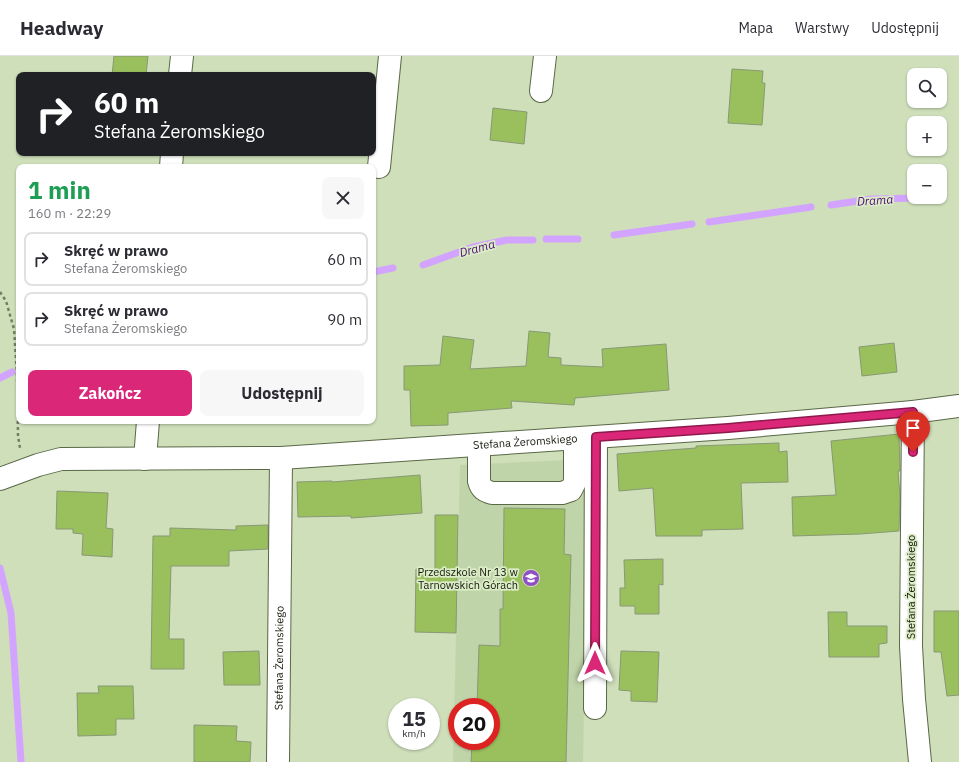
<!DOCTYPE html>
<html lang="pl">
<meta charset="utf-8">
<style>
:root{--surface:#fff;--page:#f7f7f7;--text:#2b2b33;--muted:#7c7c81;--line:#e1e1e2;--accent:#db2777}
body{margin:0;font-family:"IBM Plex Sans",sans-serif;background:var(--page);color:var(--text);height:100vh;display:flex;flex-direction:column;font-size:15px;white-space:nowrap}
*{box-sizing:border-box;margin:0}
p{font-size:13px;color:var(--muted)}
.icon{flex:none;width:22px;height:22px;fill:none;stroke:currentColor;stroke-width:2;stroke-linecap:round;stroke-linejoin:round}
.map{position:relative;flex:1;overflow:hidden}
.side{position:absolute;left:16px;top:108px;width:360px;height:260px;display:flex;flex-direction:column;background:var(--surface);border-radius:8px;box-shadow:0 1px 3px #0004}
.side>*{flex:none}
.hud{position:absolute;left:16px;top:16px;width:360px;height:84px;border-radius:8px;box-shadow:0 1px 3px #0004;background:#202124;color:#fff;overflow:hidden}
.controls{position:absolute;left:907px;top:12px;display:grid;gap:8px}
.controls a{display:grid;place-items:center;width:40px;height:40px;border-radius:8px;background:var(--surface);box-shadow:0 1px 3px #0004;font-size:20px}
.speed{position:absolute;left:388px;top:642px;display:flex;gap:8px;font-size:20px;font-weight:700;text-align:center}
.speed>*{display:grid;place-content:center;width:52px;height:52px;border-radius:50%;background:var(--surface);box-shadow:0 1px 3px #0004;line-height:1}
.speed small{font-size:10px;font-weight:400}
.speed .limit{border:6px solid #d22;background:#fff;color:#111}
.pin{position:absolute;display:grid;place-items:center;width:34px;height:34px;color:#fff;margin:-41px -17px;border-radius:50% 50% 50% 0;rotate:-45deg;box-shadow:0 0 4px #0007}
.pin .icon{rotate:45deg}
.me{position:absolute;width:44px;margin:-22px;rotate:0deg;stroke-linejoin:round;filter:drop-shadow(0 0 3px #0008)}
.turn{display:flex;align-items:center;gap:14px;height:84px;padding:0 12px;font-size:18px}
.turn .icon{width:52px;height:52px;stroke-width:2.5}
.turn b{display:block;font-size:28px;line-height:34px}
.round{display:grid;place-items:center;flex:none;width:42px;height:42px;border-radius:8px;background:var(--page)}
.head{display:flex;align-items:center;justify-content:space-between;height:68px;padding:0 12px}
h1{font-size:24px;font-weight:700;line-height:30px;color:#1e9e55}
.action{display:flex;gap:8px;margin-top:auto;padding:8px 12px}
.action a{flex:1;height:46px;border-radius:8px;background:var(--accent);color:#fff;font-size:16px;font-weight:700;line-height:46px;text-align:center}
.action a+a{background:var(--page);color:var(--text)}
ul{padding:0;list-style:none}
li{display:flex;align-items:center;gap:12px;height:54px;margin:0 8px 6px;padding:0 4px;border:2px solid var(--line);border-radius:8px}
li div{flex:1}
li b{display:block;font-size:15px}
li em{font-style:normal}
header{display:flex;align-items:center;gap:24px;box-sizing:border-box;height:56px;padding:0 20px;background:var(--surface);border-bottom:1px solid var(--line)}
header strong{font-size:19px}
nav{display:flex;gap:22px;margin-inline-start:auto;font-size:14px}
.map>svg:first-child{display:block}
.built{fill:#c0d4a9;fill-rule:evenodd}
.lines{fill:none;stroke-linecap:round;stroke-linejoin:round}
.stream{stroke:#d3a4ff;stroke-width:7}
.building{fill:#99c05d;stroke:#899876}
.minor-casing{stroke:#5a6847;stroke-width:24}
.path{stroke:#737e65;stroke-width:2.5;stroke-dasharray:3 3;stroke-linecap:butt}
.minor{stroke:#fff;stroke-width:22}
.route-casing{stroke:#8e194d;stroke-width:10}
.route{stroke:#db2777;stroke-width:7}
.labels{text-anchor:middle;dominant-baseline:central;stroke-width:3.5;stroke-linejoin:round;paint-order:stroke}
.street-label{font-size:11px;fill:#151a0d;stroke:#dbecc7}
.poi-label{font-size:11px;fill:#151a0d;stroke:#dbecc7;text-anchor:end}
.water-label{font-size:12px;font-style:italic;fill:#4f0b78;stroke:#dbecc7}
</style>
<header>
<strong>Headway</strong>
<nav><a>Mapa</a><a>Warstwy</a><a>Udostępnij</a></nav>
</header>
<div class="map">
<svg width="959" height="706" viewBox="0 0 959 706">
<rect width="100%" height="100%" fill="#cedfba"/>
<path class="built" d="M589,403L583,706H453L460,409ZM457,651H491V685H457Z"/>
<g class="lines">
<g class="stream">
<path d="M831,149L871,143L919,142"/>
<path d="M709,166L811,151"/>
<path d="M614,179L692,168"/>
<path d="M546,183H578"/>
<path d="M423,209L473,191L507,184H533"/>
<path d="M373,216L393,212"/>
<path d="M0,322L12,316"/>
<path d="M0,512L11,557L21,706"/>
</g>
</g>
<g class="building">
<path d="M114,0H148L146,19H112Z"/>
<path d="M732,13L763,15L762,27H765L762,69L728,67Z"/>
<path d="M493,52L527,56L524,88L490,84Z"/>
<path d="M529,275L550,277L548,301L561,302V309L603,311L602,293L666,288L669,334L575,342L574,349L511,345L512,352L448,357V369L411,370L410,334H404V310L440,309L443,280L474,284L470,313L526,310Z"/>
<path d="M894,287L897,316L862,320L859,291Z"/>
<path d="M899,378L900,415H898L900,439L899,475L860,478L793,480L792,441L836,439L831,385Z"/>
<path d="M779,387V396L787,395L788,426L741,427L743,473L702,474V480H656L653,432L619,435L617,398L696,392V390Z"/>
<path d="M420,419L422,457L351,462V460L298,461L297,426L332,425V426Z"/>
<path d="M57,435L108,437L106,472L113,473L112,501L82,499L83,478L73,477V473H56Z"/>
<path d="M504,452L565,453L564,498L571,499L566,706H471L472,686H476V685H491V651H477L479,589L500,590V553H503Z"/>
<path d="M435,459H458L456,577L415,576L416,513L435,514Z"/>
<path d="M268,469V493L229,495V510H171L169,583H184V613H151L153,480H170V472L236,474V470Z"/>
<path d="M663,503V529L659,528V558H635V550H620V532H625L624,504Z"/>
<path d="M934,555H959V639L947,640L941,596H934Z"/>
<path d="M828,556H847V570H887V587L879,588V601H829Z"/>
<path d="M259,595L260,629H224L223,596Z"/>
<path d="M621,595L659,596L657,646L631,645V635L619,634Z"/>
<path d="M98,630H133L134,663H116V679L78,680L77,637H99Z"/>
<path d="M194,669L237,670L236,685L251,686L250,706H194Z"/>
</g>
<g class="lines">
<g class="minor-casing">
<g id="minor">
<path d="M180,19L182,0"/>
<path d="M541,35L545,0"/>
<path d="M171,111L172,97"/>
<path d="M379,111L390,0"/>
<path d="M913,356L911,590L914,643L920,706"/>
<path d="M479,389V425C481,433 485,435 492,437H562L571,434L575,426V383"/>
<path d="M145,403L148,365"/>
<path id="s1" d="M0,423L38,409L61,403L281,402L728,372L913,356L959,350"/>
<path d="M595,652L596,381"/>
<path id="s2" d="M278,706L281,402"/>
</g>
</g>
<path class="path" d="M0,236L6,245L14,273L17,318L18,380L20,392"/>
<use href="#minor" class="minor"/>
</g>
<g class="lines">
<g class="route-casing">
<path id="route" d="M595,607L596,381L728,372L913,356V396"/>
</g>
<use href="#route" class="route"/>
</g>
<defs>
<g id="school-disc" transform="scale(0.9)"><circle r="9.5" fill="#904fc4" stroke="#dbecc7"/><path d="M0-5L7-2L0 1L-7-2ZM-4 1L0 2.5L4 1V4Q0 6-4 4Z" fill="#fff"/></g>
</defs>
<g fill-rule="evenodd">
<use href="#school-disc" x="531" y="522"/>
</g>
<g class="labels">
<g class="street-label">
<text stroke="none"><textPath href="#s1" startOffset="529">Stefana Żeromskiego</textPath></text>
<text transform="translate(911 531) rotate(-90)">Stefana Żeromskiego</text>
<text stroke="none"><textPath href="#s2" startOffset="104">Stefana Żeromskiego</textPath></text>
</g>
<g class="poi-label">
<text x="518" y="516">Przedszkole Nr 13 w<tspan x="518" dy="13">Tarnowskich Górach</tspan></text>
</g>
<g class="water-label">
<text transform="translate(875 144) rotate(-4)">Drama</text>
<text transform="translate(477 192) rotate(-15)">Drama</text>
</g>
</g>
</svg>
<div class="controls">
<a><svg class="icon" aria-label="search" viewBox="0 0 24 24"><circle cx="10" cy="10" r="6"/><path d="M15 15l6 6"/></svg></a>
<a>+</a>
<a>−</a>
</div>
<div class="speed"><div>15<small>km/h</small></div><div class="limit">20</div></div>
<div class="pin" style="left:913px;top:396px;background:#d93025"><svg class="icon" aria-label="arrive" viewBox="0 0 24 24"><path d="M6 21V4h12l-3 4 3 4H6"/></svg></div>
<svg class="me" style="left:595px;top:607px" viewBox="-20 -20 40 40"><path d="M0-17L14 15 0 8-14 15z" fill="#db2777" stroke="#fff" stroke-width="4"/></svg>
<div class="hud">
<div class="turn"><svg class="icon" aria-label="right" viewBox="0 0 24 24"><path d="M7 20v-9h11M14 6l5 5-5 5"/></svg><div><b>60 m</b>Stefana Żeromskiego</div></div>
</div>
<section class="side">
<div class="head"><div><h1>1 min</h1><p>160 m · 22:29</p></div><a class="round"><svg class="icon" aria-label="close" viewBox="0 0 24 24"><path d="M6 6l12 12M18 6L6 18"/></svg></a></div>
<ul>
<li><svg class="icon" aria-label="right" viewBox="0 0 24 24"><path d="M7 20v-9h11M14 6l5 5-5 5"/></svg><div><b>Skręć w prawo</b><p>Stefana Żeromskiego</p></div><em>60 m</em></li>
<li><svg class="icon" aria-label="right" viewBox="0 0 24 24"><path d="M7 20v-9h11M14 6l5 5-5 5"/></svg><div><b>Skręć w prawo</b><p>Stefana Żeromskiego</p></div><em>90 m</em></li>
</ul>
<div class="action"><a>Zakończ</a><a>Udostępnij</a></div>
</section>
</div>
